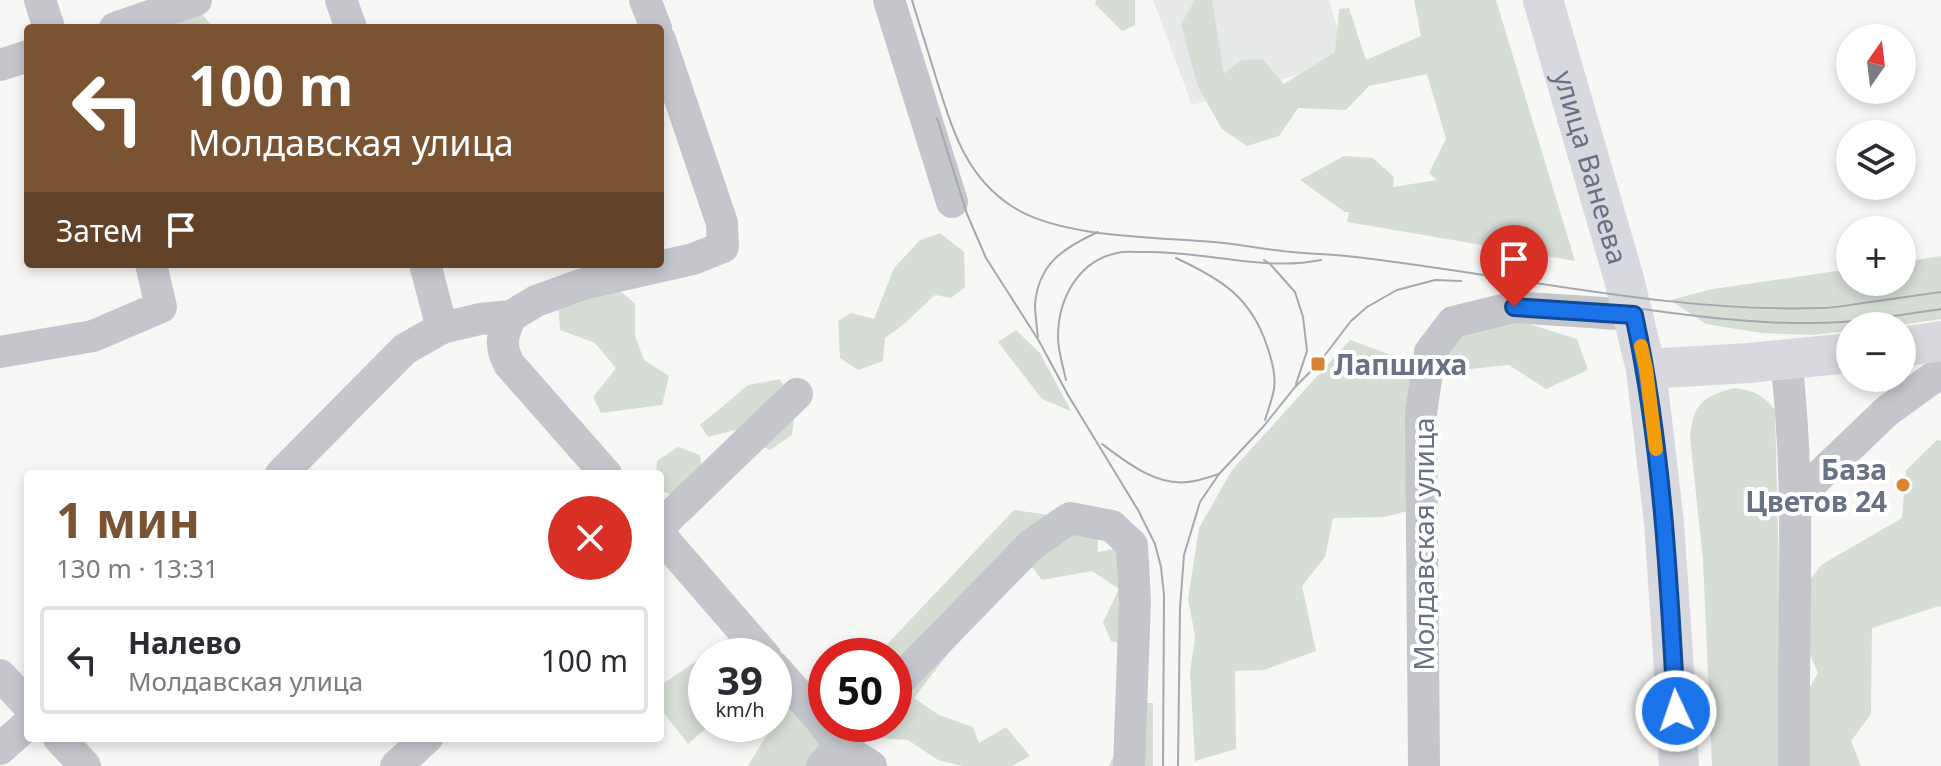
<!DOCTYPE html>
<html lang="ru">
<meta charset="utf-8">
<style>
:root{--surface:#fff;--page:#f7f7f7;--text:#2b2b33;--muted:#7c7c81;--line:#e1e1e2;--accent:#7a5333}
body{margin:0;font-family:"Noto Sans",sans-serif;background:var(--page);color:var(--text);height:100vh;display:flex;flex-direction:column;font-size:30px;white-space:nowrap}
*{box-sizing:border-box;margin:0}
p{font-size:26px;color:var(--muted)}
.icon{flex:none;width:44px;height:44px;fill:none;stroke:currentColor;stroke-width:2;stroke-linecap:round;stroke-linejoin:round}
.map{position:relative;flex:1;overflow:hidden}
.details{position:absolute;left:24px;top:470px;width:640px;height:272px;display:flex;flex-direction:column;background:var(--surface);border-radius:8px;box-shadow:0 4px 12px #0003}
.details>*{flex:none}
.guide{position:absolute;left:24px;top:24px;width:640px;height:244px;border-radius:8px;box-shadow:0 4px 12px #0003;background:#7a5333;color:#fff;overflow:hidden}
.needle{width:52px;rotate:14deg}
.controls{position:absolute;left:1836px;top:24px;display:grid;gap:16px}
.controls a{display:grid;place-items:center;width:80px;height:80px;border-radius:50%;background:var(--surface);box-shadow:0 4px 12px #0003;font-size:40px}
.speed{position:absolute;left:688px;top:638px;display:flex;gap:16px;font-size:40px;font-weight:700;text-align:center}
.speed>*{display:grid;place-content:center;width:104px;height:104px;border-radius:50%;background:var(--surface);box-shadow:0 4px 12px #0003;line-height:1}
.speed small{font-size:20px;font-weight:400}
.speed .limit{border:12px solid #d22;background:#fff;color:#111}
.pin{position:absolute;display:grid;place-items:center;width:68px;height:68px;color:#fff;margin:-82px -34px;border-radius:50% 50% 50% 0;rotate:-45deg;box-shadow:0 0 8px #0007}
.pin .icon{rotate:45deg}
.me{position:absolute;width:88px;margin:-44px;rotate:357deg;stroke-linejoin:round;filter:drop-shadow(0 0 6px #0008)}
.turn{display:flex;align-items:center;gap:28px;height:168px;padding:0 32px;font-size:36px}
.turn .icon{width:104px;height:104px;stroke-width:2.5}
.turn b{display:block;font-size:56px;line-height:68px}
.then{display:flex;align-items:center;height:76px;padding:0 32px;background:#0003;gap:16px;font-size:30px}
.round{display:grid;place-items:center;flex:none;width:84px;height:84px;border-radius:42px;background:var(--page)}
.overview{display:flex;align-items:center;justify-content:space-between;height:136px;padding:0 32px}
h1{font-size:48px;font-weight:700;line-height:60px;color:var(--accent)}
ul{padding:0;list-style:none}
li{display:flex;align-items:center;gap:24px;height:108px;margin:0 16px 12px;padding:0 16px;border:4px solid var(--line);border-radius:8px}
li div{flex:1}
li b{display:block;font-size:30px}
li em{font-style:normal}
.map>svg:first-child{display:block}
.built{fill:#e8e9e9}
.green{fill:#d6ddd5}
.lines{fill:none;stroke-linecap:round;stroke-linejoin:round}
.minor{stroke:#c4c6cb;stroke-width:32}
.major{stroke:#d8d9df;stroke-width:40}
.tram{stroke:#a5a8b0;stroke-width:2}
.route-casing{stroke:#114b97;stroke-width:20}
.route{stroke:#1a73e8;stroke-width:14}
.slow{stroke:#f59e0b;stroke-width:14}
.poi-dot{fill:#da8334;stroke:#fff;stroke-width:3}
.labels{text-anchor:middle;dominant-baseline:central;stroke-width:8;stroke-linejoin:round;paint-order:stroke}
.street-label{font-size:28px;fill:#697185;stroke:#fff}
.poi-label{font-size:28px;font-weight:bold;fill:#697185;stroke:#fff;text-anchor:start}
</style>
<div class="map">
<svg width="1941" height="766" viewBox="0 0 1941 766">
<rect width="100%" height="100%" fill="#f7f8f5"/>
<path class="built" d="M1153,0H1329L1347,61L1192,105Z"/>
<g class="green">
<path d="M1096,0H1135V25L1122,31L1095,4Z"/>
<path d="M1195,0H1212L1224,74L1241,60L1262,59L1284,84L1335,52L1339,9L1349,8L1366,60L1421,36L1414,0H1496L1575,261L1347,222L1349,212H1345L1300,180L1344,156L1373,158L1394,177L1393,187L1437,180L1429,173L1446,139L1427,74L1369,86L1346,110L1298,108L1279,136L1247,146L1222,129L1198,87L1181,24Z"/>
<path d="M201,13L214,28H164L165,23Z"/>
<path d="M940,233L964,252L965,287L951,298L935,295L904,324L885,338L883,361L858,370L840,358L838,321L851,313L874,319L894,268L920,240Z"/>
<path d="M1941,256V319L1894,326H1850V331L1811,335L1761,333L1706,324L1670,300L1713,289L1850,269V282H1902V262Z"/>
<path d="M602,275L635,304V336L644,360L669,376L662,405L601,413L593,397L616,368L595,343L560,330L558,302Z"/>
<path d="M1506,317L1577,339L1588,370L1546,389L1509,365L1430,373L1455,332Z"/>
<path d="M1016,330L1040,353L1071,411L1042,399L998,342Z"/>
<path d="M1350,340L1413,363L1411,510L1385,517L1333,518L1325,557L1302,586L1316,651L1264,670L1235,671L1236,749L1195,761L1190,672L1195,636L1188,599L1199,528L1232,470Z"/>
<path d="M780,379L795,409L792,435L770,450L735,430L708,437L700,425L748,385Z"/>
<path d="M1734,388C1754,390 1763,395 1775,410L1784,766H1712L1703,560L1690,437C1693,404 1703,396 1734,388Z"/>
<path d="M1937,440L1941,441V607L1939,606L1872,628L1871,714L1851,741L1861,766H1790V721L1818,673L1805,643L1802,591L1821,565L1902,518L1906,470Z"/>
<path d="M678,447L700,455L702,478L682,499L660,490V474H656L657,461Z"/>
<path d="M1014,510L1049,515L963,626L951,650L914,698L939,715L973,727L979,743L1006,727L1030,756L1012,766H962L938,760L908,740L877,738L879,724H894V656H876Z"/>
<path d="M1098,519V552L1135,545L1128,646L1111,641L1103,622L1119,589L1092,571L1042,580L1027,561Z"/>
<path d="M737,633L756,656H706V724H711L688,744L660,708V686Z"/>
<path d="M774,677L822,734L820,766H748L768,733L760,724H774Z"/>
<path d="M1138,703H1153V766H1109Z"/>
</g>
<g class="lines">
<g class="minor">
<path d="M40,0L49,28"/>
<path d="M341,0L351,28"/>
<path d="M645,0L656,28"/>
<path d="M889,0L952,202"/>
<path d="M115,28L196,0"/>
<path d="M0,65L28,56"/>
<path d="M425,264L442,328"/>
<path d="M511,316C502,336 499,344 509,364L606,474"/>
<path d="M0,352L93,336L161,307L151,264"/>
<path d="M1786,360C1802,494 1792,631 1794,766"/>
<path d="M281,474L405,349L442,328L480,319L511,316L536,301L583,284L693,259L723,247L722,223L660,40"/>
<path d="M1795,499L1887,411L1941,372"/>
<path d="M660,526L797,394"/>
<path d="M660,535L765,656"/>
<path d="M774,667L820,719L841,747L871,766"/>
<path d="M0,675L28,705"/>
<path d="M894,686L1031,545L1070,518L1112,526L1132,545L1135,601L1129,766"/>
<path d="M59,738L85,766"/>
<path d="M0,749L28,724"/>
<path d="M396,766L427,738"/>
<path d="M822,766L860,724"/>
<path d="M1424,766L1421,413L1430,352L1453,322L1514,307L1634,315"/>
</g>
<g class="major">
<path id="s1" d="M1543,0L1624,279L1646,369L1664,523L1673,655L1679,766"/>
<path d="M1902,347L1941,341"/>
<path d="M1646,369L1749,363L1850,353"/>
</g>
<g class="tram">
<path d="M912,0C920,27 929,54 937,81C953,131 966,177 1013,207C1061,238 1156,237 1214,242C1240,244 1266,250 1292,252C1310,254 1328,254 1346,256C1504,273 1662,313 1821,308C1835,308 1849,305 1863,303C1889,299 1915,296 1941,292"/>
<path d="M937,118L967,214L986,258L1039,341L1068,395L1138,510L1155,544L1161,567L1164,595L1163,766"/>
<path d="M1176,258C1221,279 1251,297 1267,346C1272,360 1276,375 1274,389C1272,400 1268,410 1265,420"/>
<path d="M1264,260L1270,264L1295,292L1303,317L1307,351L1296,384"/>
<path d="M1643,309C1698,317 1757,324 1813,323C1856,323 1899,315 1941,309"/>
<path d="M1038,337C1037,327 1035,315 1035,305C1038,264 1063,248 1098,232"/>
<path d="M1066,380C1063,366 1058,351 1058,337C1058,299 1078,261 1117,253C1125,251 1134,252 1142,252C1202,250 1262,272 1321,260"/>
<path d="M1102,444C1126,462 1156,486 1188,482C1198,481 1209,477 1219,474"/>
<path d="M1178,766L1180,608L1184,555L1200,502L1219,474L1263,427L1295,387L1318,364L1351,321L1367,307L1397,290L1435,280L1461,281"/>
</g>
</g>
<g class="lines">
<g class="route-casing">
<path id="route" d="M1514,307L1634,315C1662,445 1669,578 1676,711"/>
</g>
<use href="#route" class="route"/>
<path class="slow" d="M1641,346L1646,369L1656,449"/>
</g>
<g class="poi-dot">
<rect x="1310" y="356" width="16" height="16" rx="4"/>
<circle cx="1903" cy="485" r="8"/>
</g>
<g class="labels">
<g class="street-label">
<text stroke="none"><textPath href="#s1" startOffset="174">улица Ванеева</textPath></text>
<text transform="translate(1423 544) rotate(-90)">Молдавская улица</text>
</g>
<g class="poi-label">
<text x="1334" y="364">Лапшиха</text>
<text x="1887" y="469" text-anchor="end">База<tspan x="1887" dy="32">Цветов 24</tspan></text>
</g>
</g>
</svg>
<div class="controls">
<a><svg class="needle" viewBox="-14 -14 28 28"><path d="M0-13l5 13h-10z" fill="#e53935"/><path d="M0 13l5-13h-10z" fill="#7c7c81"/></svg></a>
<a><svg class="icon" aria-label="layers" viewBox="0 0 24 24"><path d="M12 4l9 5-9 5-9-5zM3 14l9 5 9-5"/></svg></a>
<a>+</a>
<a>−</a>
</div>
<div class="speed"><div>39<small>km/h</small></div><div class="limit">50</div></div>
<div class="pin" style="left:1514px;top:307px;background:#d93025"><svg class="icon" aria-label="arrive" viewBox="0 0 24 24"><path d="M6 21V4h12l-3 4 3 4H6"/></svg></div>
<svg class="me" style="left:1676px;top:711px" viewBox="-20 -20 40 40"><circle r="17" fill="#1a73e8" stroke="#fff" stroke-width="3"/><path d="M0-11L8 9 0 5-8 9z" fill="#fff"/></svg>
<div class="guide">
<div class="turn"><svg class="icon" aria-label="left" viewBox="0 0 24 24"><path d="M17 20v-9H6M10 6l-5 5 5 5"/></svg><div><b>100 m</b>Молдавская улица</div></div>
<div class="then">Затем<svg class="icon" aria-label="arrive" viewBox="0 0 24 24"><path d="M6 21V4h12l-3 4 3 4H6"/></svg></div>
</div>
<section class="details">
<div class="overview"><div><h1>1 мин</h1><p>130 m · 13:31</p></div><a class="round" style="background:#d93025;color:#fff"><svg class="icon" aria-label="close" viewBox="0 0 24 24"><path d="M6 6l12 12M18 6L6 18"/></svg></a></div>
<ul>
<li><svg class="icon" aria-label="left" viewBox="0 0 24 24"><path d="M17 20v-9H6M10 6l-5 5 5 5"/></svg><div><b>Налево</b><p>Молдавская улица</p></div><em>100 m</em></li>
</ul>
</section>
</div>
